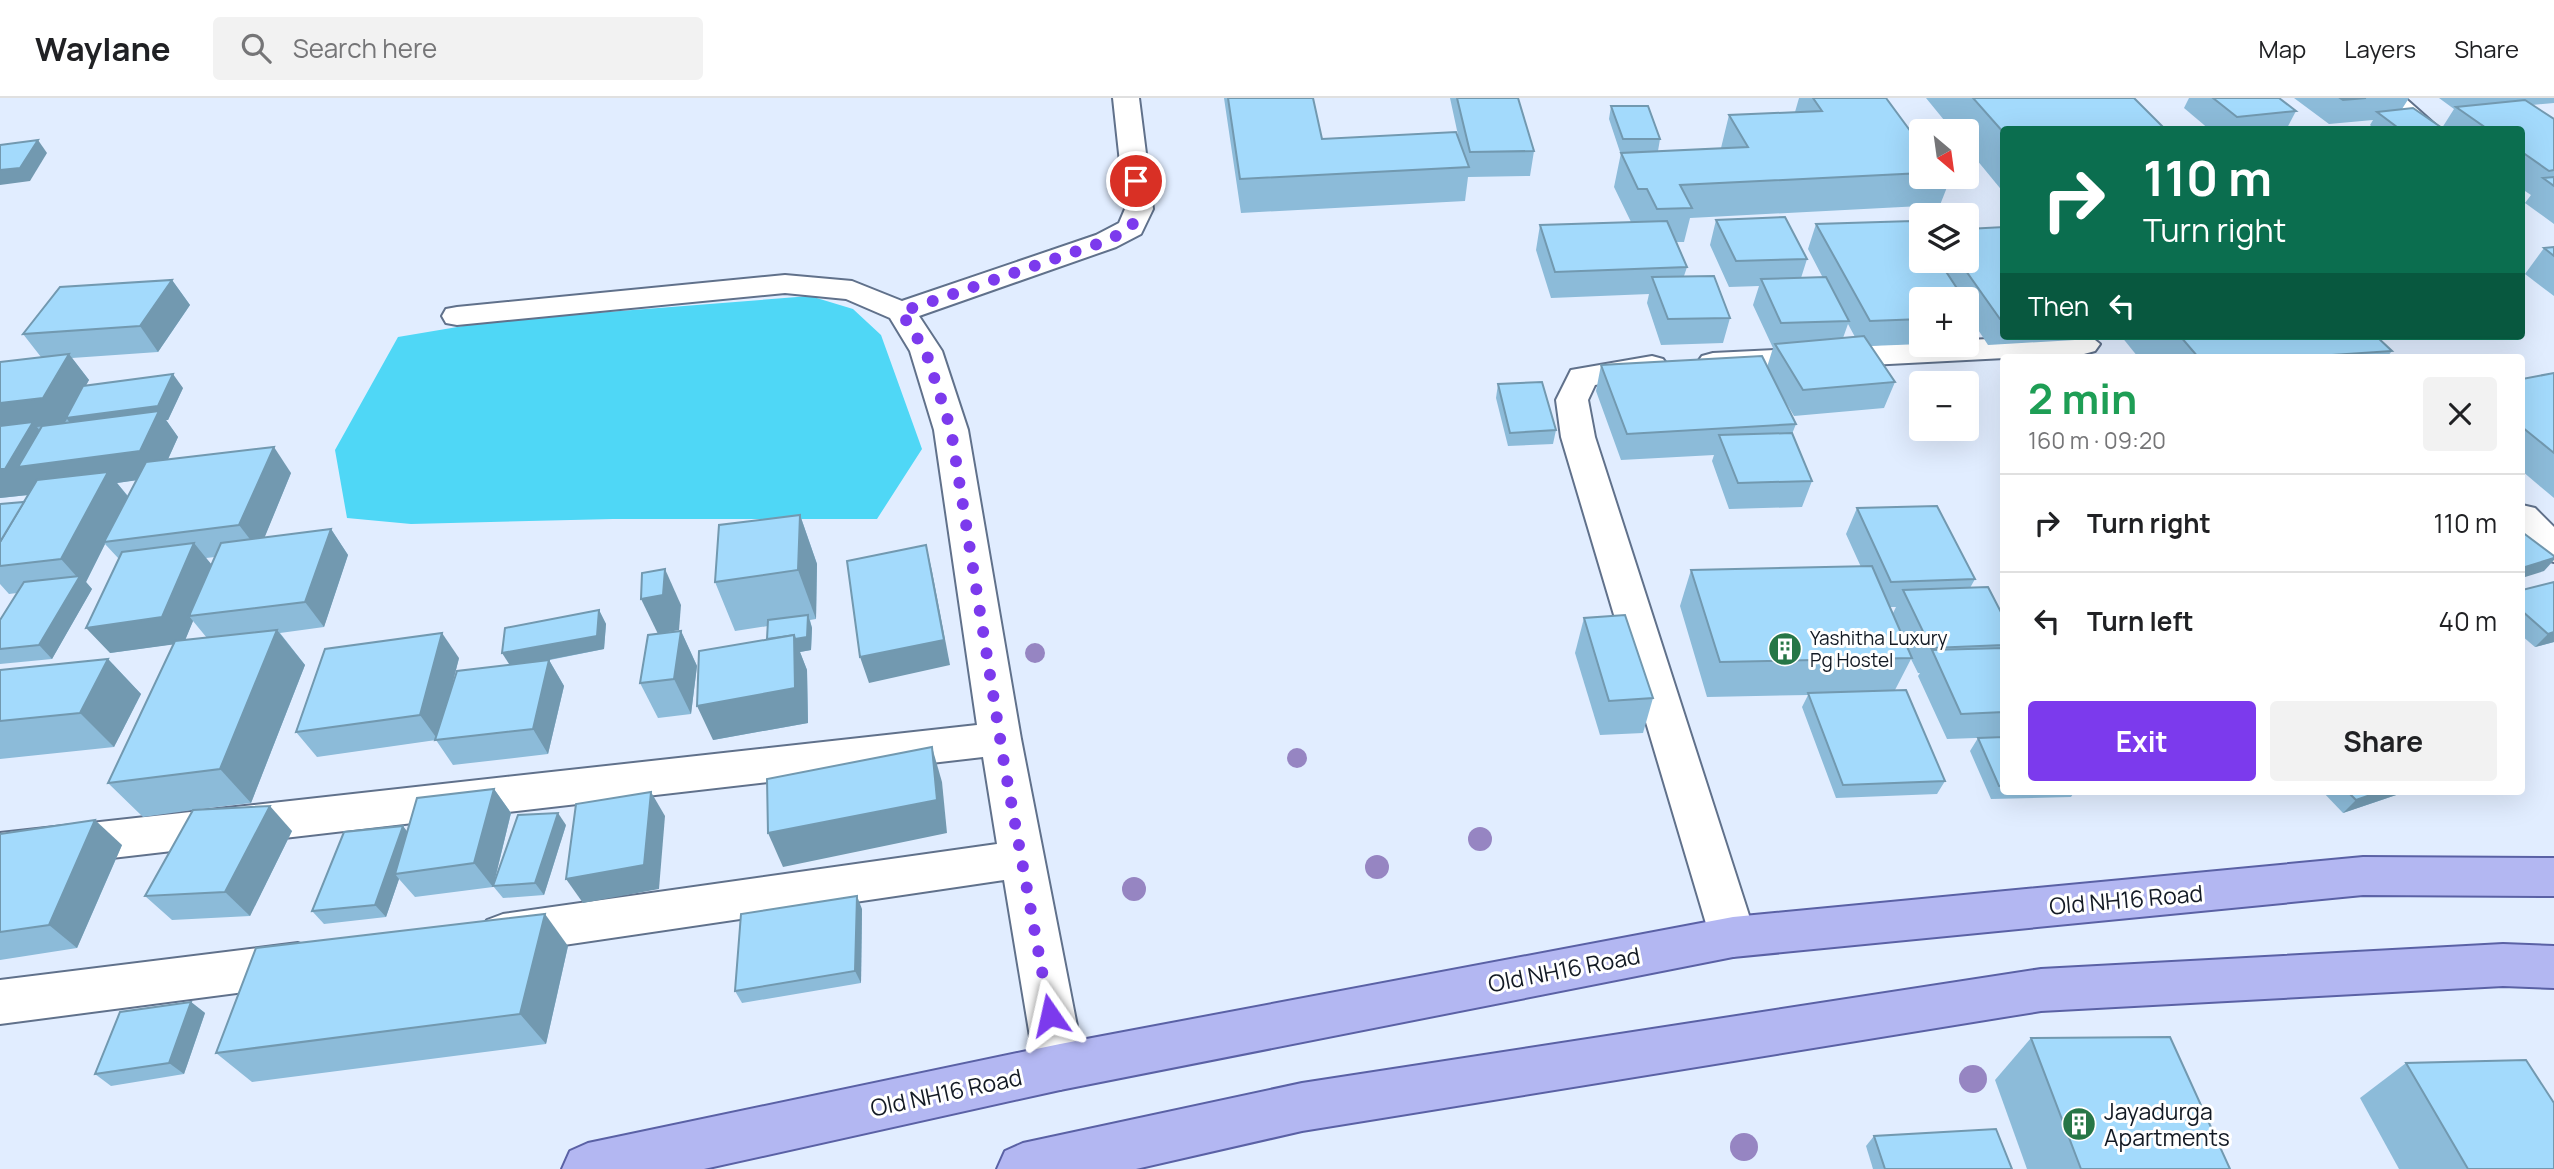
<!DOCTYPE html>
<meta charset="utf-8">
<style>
:root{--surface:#fff;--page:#f2f2f2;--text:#202124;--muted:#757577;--line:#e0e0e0;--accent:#7c3aed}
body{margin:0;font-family:Manrope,sans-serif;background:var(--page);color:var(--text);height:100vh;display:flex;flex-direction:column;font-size:26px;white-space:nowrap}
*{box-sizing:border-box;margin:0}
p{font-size:23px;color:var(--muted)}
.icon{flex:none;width:38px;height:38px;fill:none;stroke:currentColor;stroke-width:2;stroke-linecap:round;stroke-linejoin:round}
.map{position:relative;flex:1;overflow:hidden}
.details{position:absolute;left:2000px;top:256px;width:525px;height:441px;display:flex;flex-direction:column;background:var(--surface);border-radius:7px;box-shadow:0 7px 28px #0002}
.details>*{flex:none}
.banner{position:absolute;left:2000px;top:28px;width:525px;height:214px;border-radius:7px;box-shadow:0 7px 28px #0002;background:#0b6e4f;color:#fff;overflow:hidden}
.needle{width:46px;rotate:151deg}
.controls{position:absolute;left:1909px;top:21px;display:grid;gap:14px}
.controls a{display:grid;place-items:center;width:70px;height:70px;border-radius:7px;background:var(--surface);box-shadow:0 7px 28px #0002;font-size:35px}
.pin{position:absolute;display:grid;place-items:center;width:60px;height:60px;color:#fff;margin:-30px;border:4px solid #fff;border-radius:50%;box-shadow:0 2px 7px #0007}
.me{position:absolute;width:77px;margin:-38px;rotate:349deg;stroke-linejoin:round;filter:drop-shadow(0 0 5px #0008)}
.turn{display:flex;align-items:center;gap:24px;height:147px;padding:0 28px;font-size:32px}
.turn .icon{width:91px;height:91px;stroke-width:2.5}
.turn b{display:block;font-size:49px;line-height:60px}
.then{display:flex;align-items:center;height:66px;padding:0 28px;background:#0003;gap:14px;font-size:26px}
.round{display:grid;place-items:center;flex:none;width:74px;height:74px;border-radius:7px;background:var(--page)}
.summary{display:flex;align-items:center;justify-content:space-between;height:119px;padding:0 28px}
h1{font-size:42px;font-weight:700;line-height:52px;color:#1e9e55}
.action{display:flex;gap:14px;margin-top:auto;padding:14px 28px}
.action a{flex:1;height:80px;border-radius:7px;background:var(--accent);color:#fff;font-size:28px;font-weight:700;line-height:80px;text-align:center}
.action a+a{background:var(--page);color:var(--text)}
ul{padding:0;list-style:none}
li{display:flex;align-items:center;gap:21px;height:98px;padding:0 28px;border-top:2px solid var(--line)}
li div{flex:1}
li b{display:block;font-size:26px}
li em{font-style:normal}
header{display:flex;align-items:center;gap:42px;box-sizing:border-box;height:98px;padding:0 35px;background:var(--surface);border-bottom:2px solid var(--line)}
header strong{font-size:33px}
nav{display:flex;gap:38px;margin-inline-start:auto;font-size:24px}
.search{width:490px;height:63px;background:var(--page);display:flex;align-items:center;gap:18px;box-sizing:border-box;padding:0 24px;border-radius:7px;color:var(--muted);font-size:26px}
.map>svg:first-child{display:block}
.water{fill:#4fd7f6}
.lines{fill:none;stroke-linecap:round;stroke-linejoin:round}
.street-casing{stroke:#60718b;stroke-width:4}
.primary-casing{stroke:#5a61a5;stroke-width:4}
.street{fill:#fff;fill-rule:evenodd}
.primary{fill:#b3b7f2;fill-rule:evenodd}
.tree{fill:#9685c2}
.wall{fill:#8cbbd9;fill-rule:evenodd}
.shaded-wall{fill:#7299b0;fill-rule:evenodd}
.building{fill:#a3dafc;stroke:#7299b0;stroke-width:2}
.route{stroke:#7c3aed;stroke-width:12;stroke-dasharray:0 21.6}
.labels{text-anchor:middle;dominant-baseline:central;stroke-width:6;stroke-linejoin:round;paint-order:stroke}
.poi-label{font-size:19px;fill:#131a24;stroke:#fff;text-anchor:start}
.near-street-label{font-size:23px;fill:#131a24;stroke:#fff}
.near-poi-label{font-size:23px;fill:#131a24;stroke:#fff;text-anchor:start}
</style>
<header>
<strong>Waylane</strong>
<div class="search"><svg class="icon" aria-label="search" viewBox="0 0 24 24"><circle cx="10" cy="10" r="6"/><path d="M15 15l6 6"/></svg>Search here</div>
<nav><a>Map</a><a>Layers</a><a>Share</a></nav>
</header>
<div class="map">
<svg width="2554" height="1071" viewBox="0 0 2554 1071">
<rect width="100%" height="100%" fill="#e1edff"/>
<path class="water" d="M810,198L853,211L881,237L922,351L877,421H613L411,426L347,420L335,352L398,239L493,223Z"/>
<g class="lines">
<g class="street-casing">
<g id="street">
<path d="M1113,0H1139L1153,111L1141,136L1116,149L919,218L942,253L968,332L1021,641L1085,969L1077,985L1060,992L1043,985L1035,969L1004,782L503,856L487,850L480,836L487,822L503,816L997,746L983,659L0,773V735L977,627L934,332L910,253L890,220L846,201L785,195L457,227L446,225L442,218L446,211L457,209L785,177L852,183L902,203L1096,137L1119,125L1125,111Z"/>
<path d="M2376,0H2405L2441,32H2411Z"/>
<path d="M2053,238H2090L2100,246L2095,253L2084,256L1713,275L1702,272L1697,265L1702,258L1713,255L1922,245L1967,247V242Z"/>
<path d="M1652,258L1663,261L1668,268L1663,275L1595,287L1588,302L1595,339L1756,839L1749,853L1733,859L1717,853L1710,839L1561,339L1556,302L1571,272Z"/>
<path d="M2522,407L2535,410L2554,429V464L2541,460L2522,440Z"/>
<path d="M298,845L314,851L321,866L314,881L298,887L0,926V882Z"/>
</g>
</g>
<g class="primary-casing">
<g id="primary">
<path d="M2363,759L2554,760V798L2363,797L1733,859L1060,992L704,1071H562L570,1053L588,1045L1060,946L1733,819Z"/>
<path d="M2503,846L2554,848V890L2503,888L2041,913L1302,1033L1136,1071H997L1005,1053L1023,1045L1302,985L2041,871Z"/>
</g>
</g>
<use href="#street" class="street"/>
<use href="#primary" class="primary"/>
</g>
<g class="tree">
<circle cx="1035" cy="555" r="10"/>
<circle cx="1297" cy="660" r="10"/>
<circle cx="1480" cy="741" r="12"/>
<circle cx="1377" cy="769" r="12"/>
<circle cx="1134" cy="791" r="12"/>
<circle cx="1973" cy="981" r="14"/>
<circle cx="1744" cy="1049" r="14"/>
</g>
<g class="wall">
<path d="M1224,0H1313L1322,41L1458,37L1450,0H1518L1534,53L1530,78L1468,79L1465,103L1241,115Z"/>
<path d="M1799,0H1886L1917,42H1922V79H1951L1940,107L1690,120L1684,144H1676L1687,169L1684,178L1730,220L1723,245L1661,247L1647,205L1649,196L1551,200L1536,152L1540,127L1631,124L1614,89L1621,55L1627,54H1620L1609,21L1611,8L1660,41L1658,53L1721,50L1729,17L1795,14Z"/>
<path d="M1926,0H2134L2004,32V95L1967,50V33H1953Z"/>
<path d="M2189,0H2279L2296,13L2286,32H2210L2184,10Z"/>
<path d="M2294,0H2409L2402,11L2442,30L2454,11L2439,0H2554V5L2532,7L2554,21V126L2525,105L2531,97L2522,91V32H2375L2370,27L2373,22L2329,26Z"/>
<path d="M1716,122L1807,161L1801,180H1823L1808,151L1816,126L1922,163H1967L2004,129V238H2093L2092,241L1988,247L1973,224L1967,238V201H1922V246L1870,248L1895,284L1884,310L1794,318L1778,291L1796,326L1792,336L1812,383L1802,409L1729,411L1712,363L1714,357L1621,362L1596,293L1601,267L1767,269L1773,250L1753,207L1759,188L1729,189L1710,147ZM1848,226L1855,239L1843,240Z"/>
<path d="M2554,149V198L2525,176L2544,150Z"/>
<path d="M172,182L190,207L158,254L72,260L89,282L86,287L183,290L168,322H166L178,339L168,361L291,375L264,440L331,431L348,457L324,529L280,535L305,567L251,705L200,711L292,733L250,818L172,822L145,798L193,712L143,719L108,685L174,546L110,555L119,461L105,446L86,484L92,491L52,561L0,566V522L17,495L9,496L0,486V406L24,404L34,387L28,397L0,400V264L41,259L23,236ZM136,382L128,398L117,385ZM215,459L212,467L206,460ZM193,523L207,540L185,542Z"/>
<path d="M2121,238H2376L2392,253L2387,259H2138Z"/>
<path d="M2554,275V400L2522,373V281Z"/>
<path d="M1498,286L1556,332L1553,346L1508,348L1496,300Z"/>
<path d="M1857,410L1975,481L1970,490L2004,520V639L1947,641L1918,578L1920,575H1918L1911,561L1895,592L1945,683L1937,696L1836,700L1802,609L1808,597L1707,599L1680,508L1691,472L1861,469L1846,436ZM1890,509H1896L1893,515Z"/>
<path d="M800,417L817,466L816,521L810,522L812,530L811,552L800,554L807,572L808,625L713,642L767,541L768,528L735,533L715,484Z"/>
<path d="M2554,484V544L2535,549L2522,538V492Z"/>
<path d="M599,512L606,526L604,551L540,564L549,562L564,588L548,656L453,667L436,642L317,659L296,634L459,560L448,603L509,567Z"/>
<path d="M1584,520L1653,600L1643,635L1600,637L1575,555Z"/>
<path d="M681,533L697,568L691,616L658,620L640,585Z"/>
<path d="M108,561L141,596L114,649L0,661V572Z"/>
<path d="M2004,639V693H2075L2071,699L1991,701L1970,653L1978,640Z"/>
<path d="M494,691L511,715L493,789L415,799L399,781L386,819L324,826L312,813L407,734Z"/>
<path d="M2322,693H2408L2343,715Z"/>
<path d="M566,727L544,797L503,800L493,788Z"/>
<path d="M0,736L122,747L77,850L0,862Z"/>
<path d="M862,811L861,885L742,905L735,893Z"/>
<path d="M568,848L546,946L252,984L216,955Z"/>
<path d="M191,904L205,915L184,976L111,988L95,976Z"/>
<path d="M2031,940L2230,1071H2027L1995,982Z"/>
<path d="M2406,965L2554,1071H2399L2360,1000Z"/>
<path d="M1874,1038L2012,1071H1873L1866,1048Z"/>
</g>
<g class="shaded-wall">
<path d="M38,42L47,55L30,83L0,87V72Z"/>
<path d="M172,182L190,207L158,254L140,228Z"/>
<path d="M69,256L89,282L68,320L173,276L183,290L168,322H166L178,339L160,379L117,385L129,400L104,444L105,446L86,484L92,491L52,561L39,547L78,480L61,461L41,395L34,387L28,397L0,400V305ZM67,321L77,334L54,350L37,329L64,326Z"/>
<path d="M274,349L291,375L259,453L239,427Z"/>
<path d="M800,417L817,466L816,521L798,472Z"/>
<path d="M331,431L348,457L324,529L305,504Z"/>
<path d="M194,445L215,471L189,518L193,523L184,545L110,555L86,530Z"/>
<path d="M926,447L932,473L950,567L869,585L860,559Z"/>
<path d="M2554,460V462L2544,473L2522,480V470Z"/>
<path d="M665,471L681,507L679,532L658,536L641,501Z"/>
<path d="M599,512L606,526L604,551L511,569L502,555Z"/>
<path d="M808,517L812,530L811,552L800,554L807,572L808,625L713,642L697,608Z"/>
<path d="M277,532L305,567L251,705L220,671Z"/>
<path d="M681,533L697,568L691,616L674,581Z"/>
<path d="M2554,534V544L2535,549L2548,536Z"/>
<path d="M442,535L459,560L438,642L420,617Z"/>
<path d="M108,561L141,596L114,649L80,615Z"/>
<path d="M549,562L564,588L548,656L533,631Z"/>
<path d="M932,649L942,684L947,735L783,769L768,735Z"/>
<path d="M494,691L511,715L493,789L474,765Z"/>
<path d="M2382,693H2408L2343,715L2356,702Z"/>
<path d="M651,694L665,718L659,791L583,805L566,781Z"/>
<path d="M270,708L292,733L250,818L225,794Z"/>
<path d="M558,715L566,727L544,797L535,785Z"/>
<path d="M95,722L122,747L77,850L49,827Z"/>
<path d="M403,728L413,741L395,776L399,781L386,819L375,807Z"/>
<path d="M857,798L862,811L861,885L855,873Z"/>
<path d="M545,816L568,848L546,946L520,916Z"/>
<path d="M191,904L205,915L184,976L169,965Z"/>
</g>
<g class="building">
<path d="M1228,0H1313L1322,41L1456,34L1469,69L1240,81Z"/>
<path d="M1457,0H1518L1534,53L1470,54Z"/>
<path d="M1813,0H1886L1917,42H1922V75L1680,87L1692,110L1657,111L1647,91H1638L1621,55L1748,49L1729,17L1822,13Z"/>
<path d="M1973,0H2134L2166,32H2004V35Z"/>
<path d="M2213,0H2279L2296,13L2237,19Z"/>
<path d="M2340,0H2366L2343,2Z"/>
<path d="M2525,2L2554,21V72L2549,73L2522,54V32H2489L2456,9Z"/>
<path d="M1611,8H1648L1660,41H1623Z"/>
<path d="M2413,10L2445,32H2401L2377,14Z"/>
<path d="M38,42L20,70L0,72V47Z"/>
<path d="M2554,79V88L2543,80Z"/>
<path d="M1785,119L1807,161L1736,163L1716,122Z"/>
<path d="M1667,123L1687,169L1555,174L1540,127Z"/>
<path d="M1913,123L1922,135V163H1939L1964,201H1922V221L1870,223L1816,126Z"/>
<path d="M2004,129V221H2000L1959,163H1967V131Z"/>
<path d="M2554,149V158L2544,150Z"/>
<path d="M1714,178L1730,220L1668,221L1652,179Z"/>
<path d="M1826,179L1849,223L1781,225L1761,181Z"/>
<path d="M172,182L140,228L23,236L60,189Z"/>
<path d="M1967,206L1975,218L1967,219Z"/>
<path d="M1864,238L1895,284L1803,292L1775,246Z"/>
<path d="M2180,238H2376L2392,253L2302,259H2198Z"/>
<path d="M69,256L43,300L0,305V264Z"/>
<path d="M1762,258L1796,326L1627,336L1601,267Z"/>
<path d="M2554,275V355L2522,329V281Z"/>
<path d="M173,276L158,308L66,320L83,288Z"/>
<path d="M1542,284L1556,332L1510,335L1498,286Z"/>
<path d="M159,313L140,353L18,369L42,328Z"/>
<path d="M33,324L5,371H0V328Z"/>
<path d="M1792,335L1812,383L1738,385L1719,337Z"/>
<path d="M274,349L239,427L104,444L146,364Z"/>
<path d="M108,374L61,461L0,468V444L37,382Z"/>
<path d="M24,404L0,444V406Z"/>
<path d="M1937,408L1975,481L1891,484L1857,410Z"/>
<path d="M800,417L798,472L715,484L719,427Z"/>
<path d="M331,431L305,504L189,518L221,445Z"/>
<path d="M2522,434L2554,458V460L2522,470Z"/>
<path d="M194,445L162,519L86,530L122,454Z"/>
<path d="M926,447L944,542L860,559L847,463Z"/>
<path d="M1872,468L1912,560L1720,564L1691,472Z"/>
<path d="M665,471L663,497L641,501L642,475Z"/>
<path d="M80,478L39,547L0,551V522L24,484Z"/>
<path d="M2554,484V534L2548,536L2522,513V492Z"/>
<path d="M1988,489L2004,520V547L1931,550L1903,492Z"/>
<path d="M599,512L597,538L502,555L505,530Z"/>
<path d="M808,517L807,539L795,541L794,537L767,541L768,522Z"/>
<path d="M1625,517L1653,600L1609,603L1584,520Z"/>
<path d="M277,532L220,671L108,685L175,543Z"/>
<path d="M681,533L674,581L640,585L648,537Z"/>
<path d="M442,535L420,617L296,634L325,551Z"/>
<path d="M794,537L795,590L697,608L699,553Z"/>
<path d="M2004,550V614L1961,616L1932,552Z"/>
<path d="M108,561L80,615L0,623V572Z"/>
<path d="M549,562L533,631L435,642L457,573Z"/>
<path d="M1906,592L1945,683L1843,687L1808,595Z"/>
<path d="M2004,639V688H1999L1978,640Z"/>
<path d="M932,649L937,702L768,735L767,681Z"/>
<path d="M494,691L474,765L395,776L417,700Z"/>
<path d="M2347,693H2382L2356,702Z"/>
<path d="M651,694L644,767L566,781L576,706Z"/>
<path d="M270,708L225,794L145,798L193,712Z"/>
<path d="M558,715L535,785L493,788L518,717Z"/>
<path d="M95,722L49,827L0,834V736Z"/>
<path d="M403,728L375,807L312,813L344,734Z"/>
<path d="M857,798L855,873L735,893L741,816Z"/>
<path d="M545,816L520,916L216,955L256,850Z"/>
<path d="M191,904L169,965L95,976L120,914Z"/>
<path d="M2170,939L2230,1071H2081L2031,940Z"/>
<path d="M2526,962L2554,1005V1071H2468L2406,965Z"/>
<path d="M1996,1031L2012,1071H1885L1874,1038Z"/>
</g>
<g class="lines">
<path class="route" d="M1050,917L1004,665L951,332L926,254L901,214L1106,143L1131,130L1139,111L1136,83"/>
</g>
<defs>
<g id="building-disc" transform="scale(1.75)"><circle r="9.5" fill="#277646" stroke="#fff"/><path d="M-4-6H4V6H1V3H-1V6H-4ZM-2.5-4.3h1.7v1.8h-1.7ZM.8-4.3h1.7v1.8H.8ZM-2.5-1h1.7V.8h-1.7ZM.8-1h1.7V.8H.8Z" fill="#fff"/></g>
</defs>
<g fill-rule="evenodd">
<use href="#building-disc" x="1785" y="551"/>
<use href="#building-disc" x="2079" y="1026"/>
</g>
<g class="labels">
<g class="poi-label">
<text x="1810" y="540">Yashitha Luxury<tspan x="1810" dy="22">Pg Hostel</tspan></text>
</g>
<g class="near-street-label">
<text transform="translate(2126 801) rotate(-5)">Old NH16 Road</text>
<text transform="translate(1564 871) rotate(-11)">Old NH16 Road</text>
<text transform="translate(946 994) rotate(-12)">Old NH16 Road</text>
</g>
<g class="near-poi-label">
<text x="2104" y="1013">Jayadurga<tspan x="2104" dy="26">Apartments</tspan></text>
</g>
</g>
</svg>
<div class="controls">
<a><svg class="needle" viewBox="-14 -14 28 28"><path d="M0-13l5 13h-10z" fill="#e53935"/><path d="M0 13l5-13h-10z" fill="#757577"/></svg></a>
<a><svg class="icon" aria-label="layers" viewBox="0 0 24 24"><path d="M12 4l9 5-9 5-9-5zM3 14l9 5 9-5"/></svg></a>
<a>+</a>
<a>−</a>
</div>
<div class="pin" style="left:1136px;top:83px;background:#d93025"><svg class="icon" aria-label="arrive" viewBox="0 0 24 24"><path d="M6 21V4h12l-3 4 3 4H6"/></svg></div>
<svg class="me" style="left:1050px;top:917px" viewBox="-20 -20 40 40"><path d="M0-17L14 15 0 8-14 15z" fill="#7c3aed" stroke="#fff" stroke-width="4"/></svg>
<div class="banner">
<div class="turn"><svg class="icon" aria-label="right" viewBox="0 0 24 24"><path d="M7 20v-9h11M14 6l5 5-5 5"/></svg><div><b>110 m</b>Turn right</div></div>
<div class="then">Then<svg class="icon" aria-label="left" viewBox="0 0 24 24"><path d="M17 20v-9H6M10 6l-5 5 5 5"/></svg></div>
</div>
<section class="details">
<div class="summary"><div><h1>2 min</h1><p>160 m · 09:20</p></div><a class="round"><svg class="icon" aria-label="close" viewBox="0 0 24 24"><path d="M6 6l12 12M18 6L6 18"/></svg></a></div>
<ul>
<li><svg class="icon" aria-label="right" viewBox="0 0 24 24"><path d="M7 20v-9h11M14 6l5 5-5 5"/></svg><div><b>Turn right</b></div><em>110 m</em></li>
<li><svg class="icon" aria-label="left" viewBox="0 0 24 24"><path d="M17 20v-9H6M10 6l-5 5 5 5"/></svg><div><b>Turn left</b></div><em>40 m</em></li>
</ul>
<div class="action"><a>Exit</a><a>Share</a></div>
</section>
</div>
